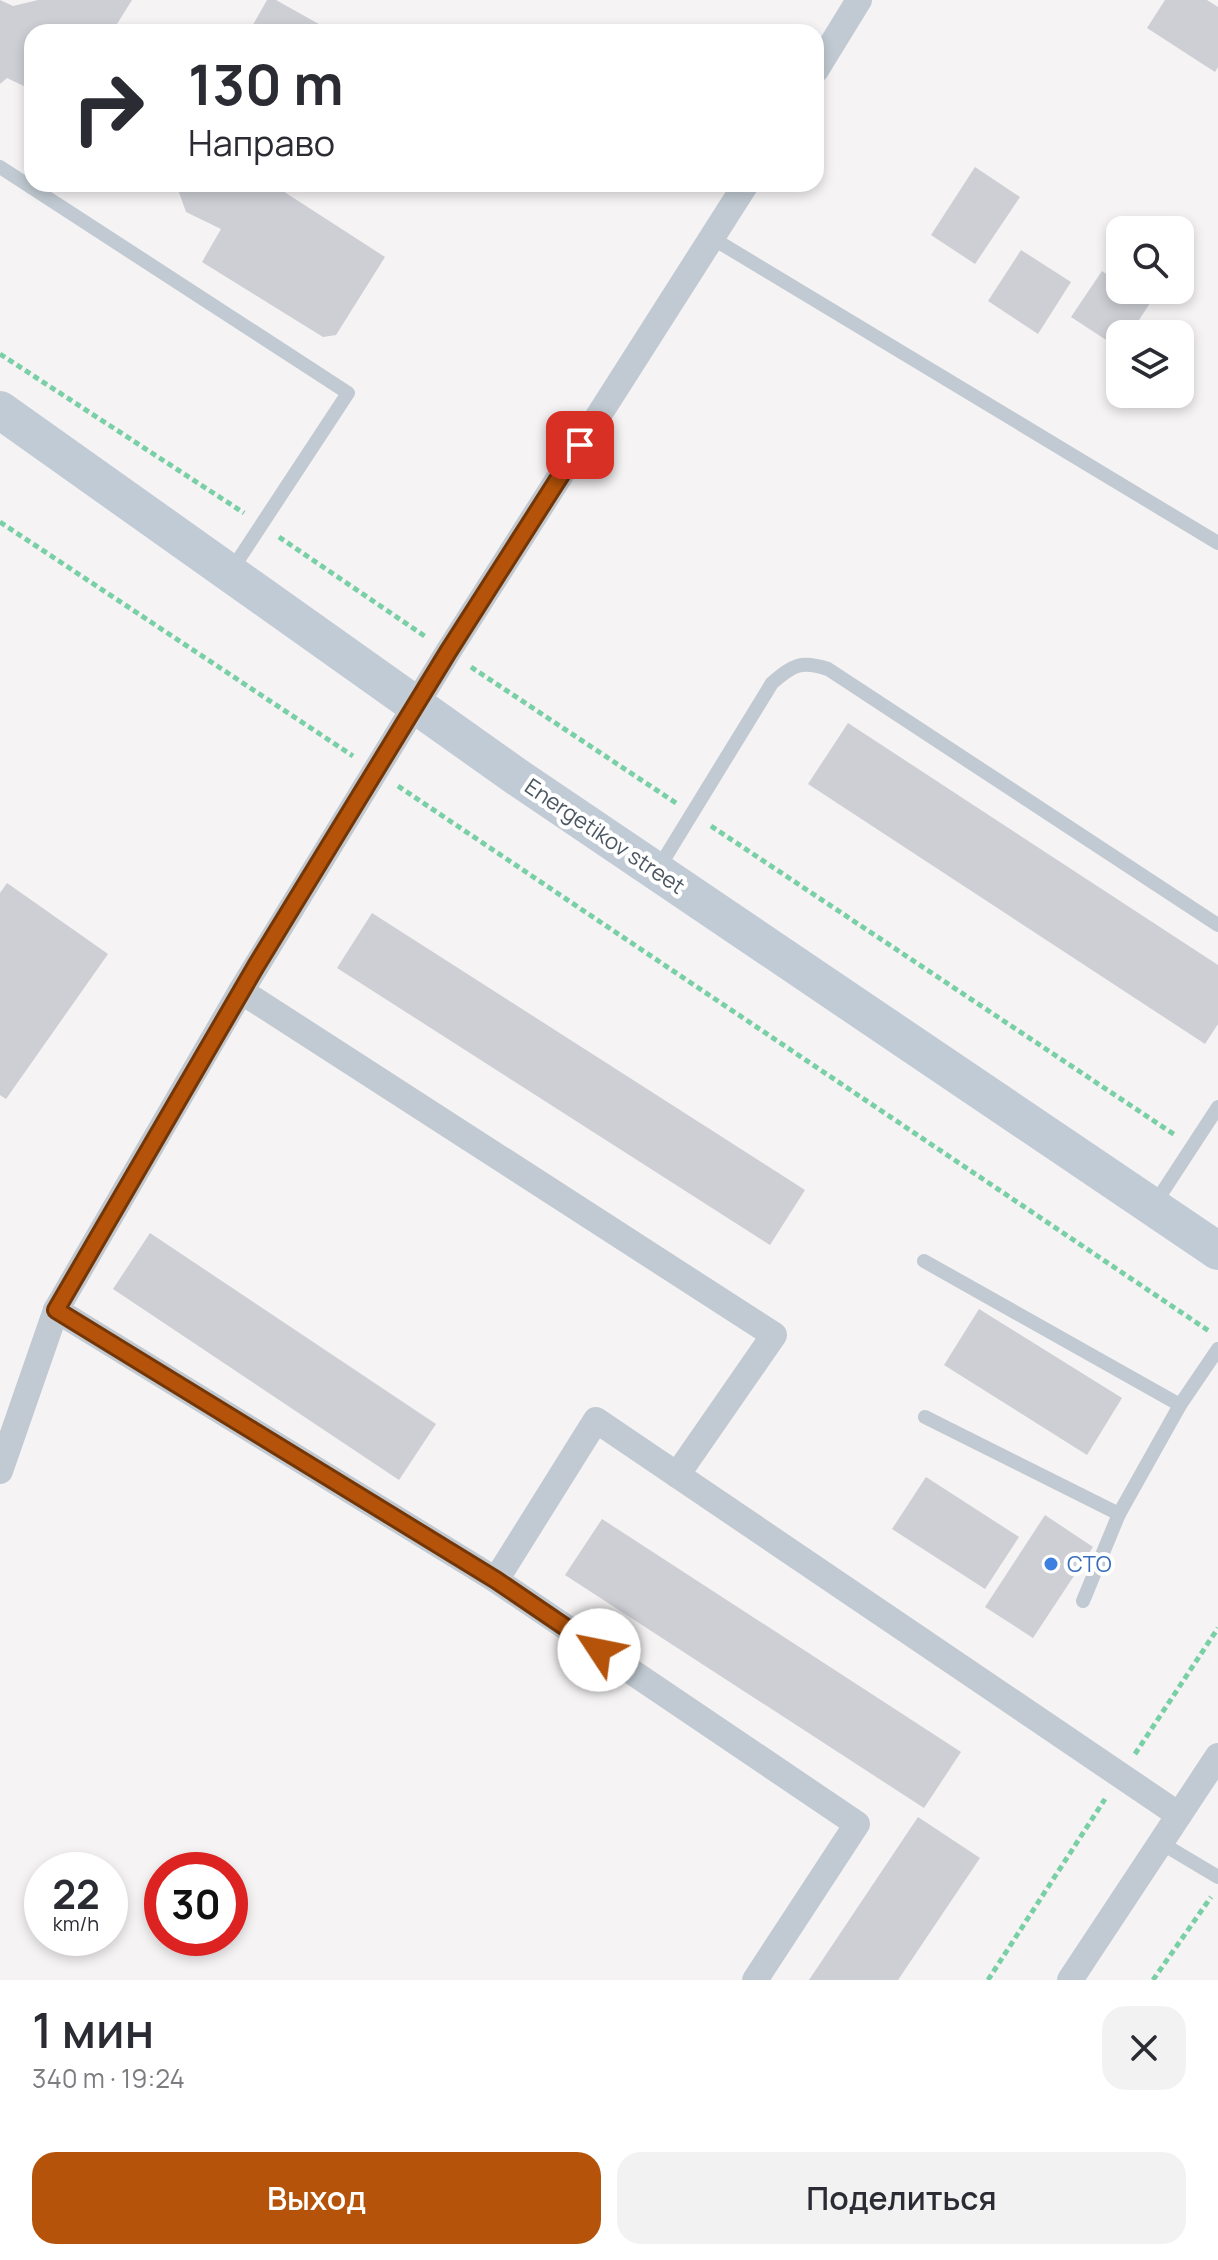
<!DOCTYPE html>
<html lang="ru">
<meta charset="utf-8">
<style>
:root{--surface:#fff;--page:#f2f2f3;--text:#2b2b33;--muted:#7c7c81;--accent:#b45309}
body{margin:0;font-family:Manrope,sans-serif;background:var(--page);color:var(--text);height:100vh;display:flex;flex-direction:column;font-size:30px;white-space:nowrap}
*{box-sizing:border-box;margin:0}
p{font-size:26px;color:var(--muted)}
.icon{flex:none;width:44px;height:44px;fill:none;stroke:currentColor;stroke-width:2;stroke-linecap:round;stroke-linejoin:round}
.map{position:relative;height:1980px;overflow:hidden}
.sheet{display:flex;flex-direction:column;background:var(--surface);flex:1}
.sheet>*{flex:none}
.hud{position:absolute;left:24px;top:24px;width:800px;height:168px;border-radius:24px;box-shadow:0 4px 12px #0003;background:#fff;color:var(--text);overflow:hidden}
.fabs{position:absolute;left:1106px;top:216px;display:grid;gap:16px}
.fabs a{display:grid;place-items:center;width:88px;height:88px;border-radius:16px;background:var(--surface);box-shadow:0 4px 12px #0003;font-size:40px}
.speed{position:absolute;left:24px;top:1852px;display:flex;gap:16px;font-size:40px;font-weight:700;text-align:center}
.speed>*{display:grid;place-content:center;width:104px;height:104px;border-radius:50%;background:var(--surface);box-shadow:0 4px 12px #0003;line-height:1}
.speed small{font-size:20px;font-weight:400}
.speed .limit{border:12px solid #d22;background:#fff;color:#111}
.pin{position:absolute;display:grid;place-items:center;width:68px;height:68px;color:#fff;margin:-34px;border-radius:16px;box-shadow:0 4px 12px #0006}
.me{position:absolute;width:88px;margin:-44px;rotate:304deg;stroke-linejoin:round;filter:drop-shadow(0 0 6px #0008)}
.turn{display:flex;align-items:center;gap:28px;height:168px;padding:0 32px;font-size:36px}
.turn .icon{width:104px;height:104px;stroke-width:2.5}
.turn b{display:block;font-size:56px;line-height:68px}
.round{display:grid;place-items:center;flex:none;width:84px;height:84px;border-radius:24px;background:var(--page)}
.overview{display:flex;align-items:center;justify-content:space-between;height:136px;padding:0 32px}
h1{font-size:48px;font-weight:600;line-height:60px}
.cta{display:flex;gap:16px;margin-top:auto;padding:16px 32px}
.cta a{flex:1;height:92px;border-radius:24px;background:var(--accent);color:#fff;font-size:32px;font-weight:600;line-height:92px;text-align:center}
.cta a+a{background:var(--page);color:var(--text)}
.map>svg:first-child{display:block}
.building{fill:#cdcfd5}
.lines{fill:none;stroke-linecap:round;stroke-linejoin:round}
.path{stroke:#7ad0a6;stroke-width:5;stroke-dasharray:6 4;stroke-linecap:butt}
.lane{stroke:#c1cad2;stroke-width:14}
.street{stroke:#c1cad2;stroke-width:26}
.secondary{stroke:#c1cbd6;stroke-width:38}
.route-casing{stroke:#753606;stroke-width:20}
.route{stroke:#b45309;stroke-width:14}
.shop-dot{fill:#3f7fe0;stroke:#fff;stroke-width:3}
.labels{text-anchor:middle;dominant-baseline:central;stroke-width:8;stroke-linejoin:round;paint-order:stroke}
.street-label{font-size:22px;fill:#4a5661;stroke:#fff}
.shop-label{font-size:22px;fill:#366cbe;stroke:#fff;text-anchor:start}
</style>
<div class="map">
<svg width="1218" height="1980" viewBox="0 0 1218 1980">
<rect width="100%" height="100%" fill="#f5f3f3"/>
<g class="building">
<path d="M0,0L13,6L38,0H132L112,32H32V90L7,78L0,84Z"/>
<path d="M267,0H276L333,32H249Z"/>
<path d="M1165,0H1207L1218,7V67L1215,72L1147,28Z"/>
<path d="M975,167L1020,197L975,264L931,235Z"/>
<path d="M176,184H272L385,257L336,335L323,337L202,262L221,229L186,212Z"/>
<path d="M1021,250L1071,282L1038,334L988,301Z"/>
<path d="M1102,271L1120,283V290H1131L1150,303L1130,334H1120V349L1071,317Z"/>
<path d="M848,723L1218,965V1024L1205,1044L808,784Z"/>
<path d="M7,883L108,954L6,1099L0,1095V893Z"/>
<path d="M372,913L805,1190L770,1245L337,968Z"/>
<path d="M150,1233L436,1424L399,1480L113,1289Z"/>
<path d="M979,1309L1122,1398L1087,1455L944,1365Z"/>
<path d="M926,1477L1019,1537L985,1589L892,1529Z"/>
<path d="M1045,1515L1093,1547L1033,1638L985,1607Z"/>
<path d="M602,1519L961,1752L924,1808L565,1575Z"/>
<path d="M918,1817L980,1858L898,1980H809Z"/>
</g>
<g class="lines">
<g class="path">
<path d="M0,354L244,513"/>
<path d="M0,522L353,756"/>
<path d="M279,537L426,637"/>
<path d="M471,667L676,803"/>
<path d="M398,786L1209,1331"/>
<path d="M711,826L1175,1135"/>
<path d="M1135,1754L1218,1628"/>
<path d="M988,1980L1105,1799"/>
<path d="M1153,1980L1211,1897"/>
</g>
<g class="lane">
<path d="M0,167L348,393L231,571"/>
<path d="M712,238L1218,543"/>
<path d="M658,869L772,683C793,665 801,660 828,669L1218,925"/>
<path d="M1154,1205L1218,1107"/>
<path d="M924,1261L1180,1405"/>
<path d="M925,1417L1119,1514L1180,1405L1218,1349"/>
<path d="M1083,1601L1119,1514"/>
<path d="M1161,1843L1218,1877"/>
</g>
<g class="street">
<path d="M816,70L859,0"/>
<path d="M241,991L56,1310L496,1580"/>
<path d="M0,1471L56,1310"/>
<path d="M677,1475L774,1335L241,991L448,652L746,184"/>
<path d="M755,1980L857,1824L496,1580L596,1420L1179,1815"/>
<path d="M1070,1980L1218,1756"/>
</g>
<path class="secondary" d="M0,410L517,777L1218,1251"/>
</g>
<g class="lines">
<g class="route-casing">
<path id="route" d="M580,445L448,652L256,966L56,1310L496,1580L599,1650"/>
</g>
<use href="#route" class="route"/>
</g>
<circle class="shop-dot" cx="1051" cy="1564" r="8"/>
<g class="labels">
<g class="street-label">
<text transform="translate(605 836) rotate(34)">Energetikov street</text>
</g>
<g class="shop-label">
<text x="1067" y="1564">СТО</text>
</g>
</g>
</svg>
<div class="fabs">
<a><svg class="icon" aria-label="search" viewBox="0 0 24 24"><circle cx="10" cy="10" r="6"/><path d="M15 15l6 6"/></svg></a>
<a><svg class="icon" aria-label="layers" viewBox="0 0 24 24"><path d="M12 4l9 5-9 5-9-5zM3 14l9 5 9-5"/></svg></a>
</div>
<div class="speed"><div>22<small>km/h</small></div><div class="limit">30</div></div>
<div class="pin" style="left:580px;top:445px;background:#d93025"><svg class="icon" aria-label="arrive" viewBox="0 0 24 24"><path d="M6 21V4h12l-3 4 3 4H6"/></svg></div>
<svg class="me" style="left:599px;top:1650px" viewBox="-20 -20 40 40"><circle r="19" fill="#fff"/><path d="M0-13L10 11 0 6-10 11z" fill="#b45309"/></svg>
<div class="hud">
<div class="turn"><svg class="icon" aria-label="right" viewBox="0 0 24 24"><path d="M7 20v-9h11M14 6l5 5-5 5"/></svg><div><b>130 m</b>Направо</div></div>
</div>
</div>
<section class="sheet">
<div class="overview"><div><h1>1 мин</h1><p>340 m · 19:24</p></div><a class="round"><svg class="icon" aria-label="close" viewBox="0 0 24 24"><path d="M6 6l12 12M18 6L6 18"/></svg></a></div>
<div class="cta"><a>Выход</a><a>Поделиться</a></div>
</section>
